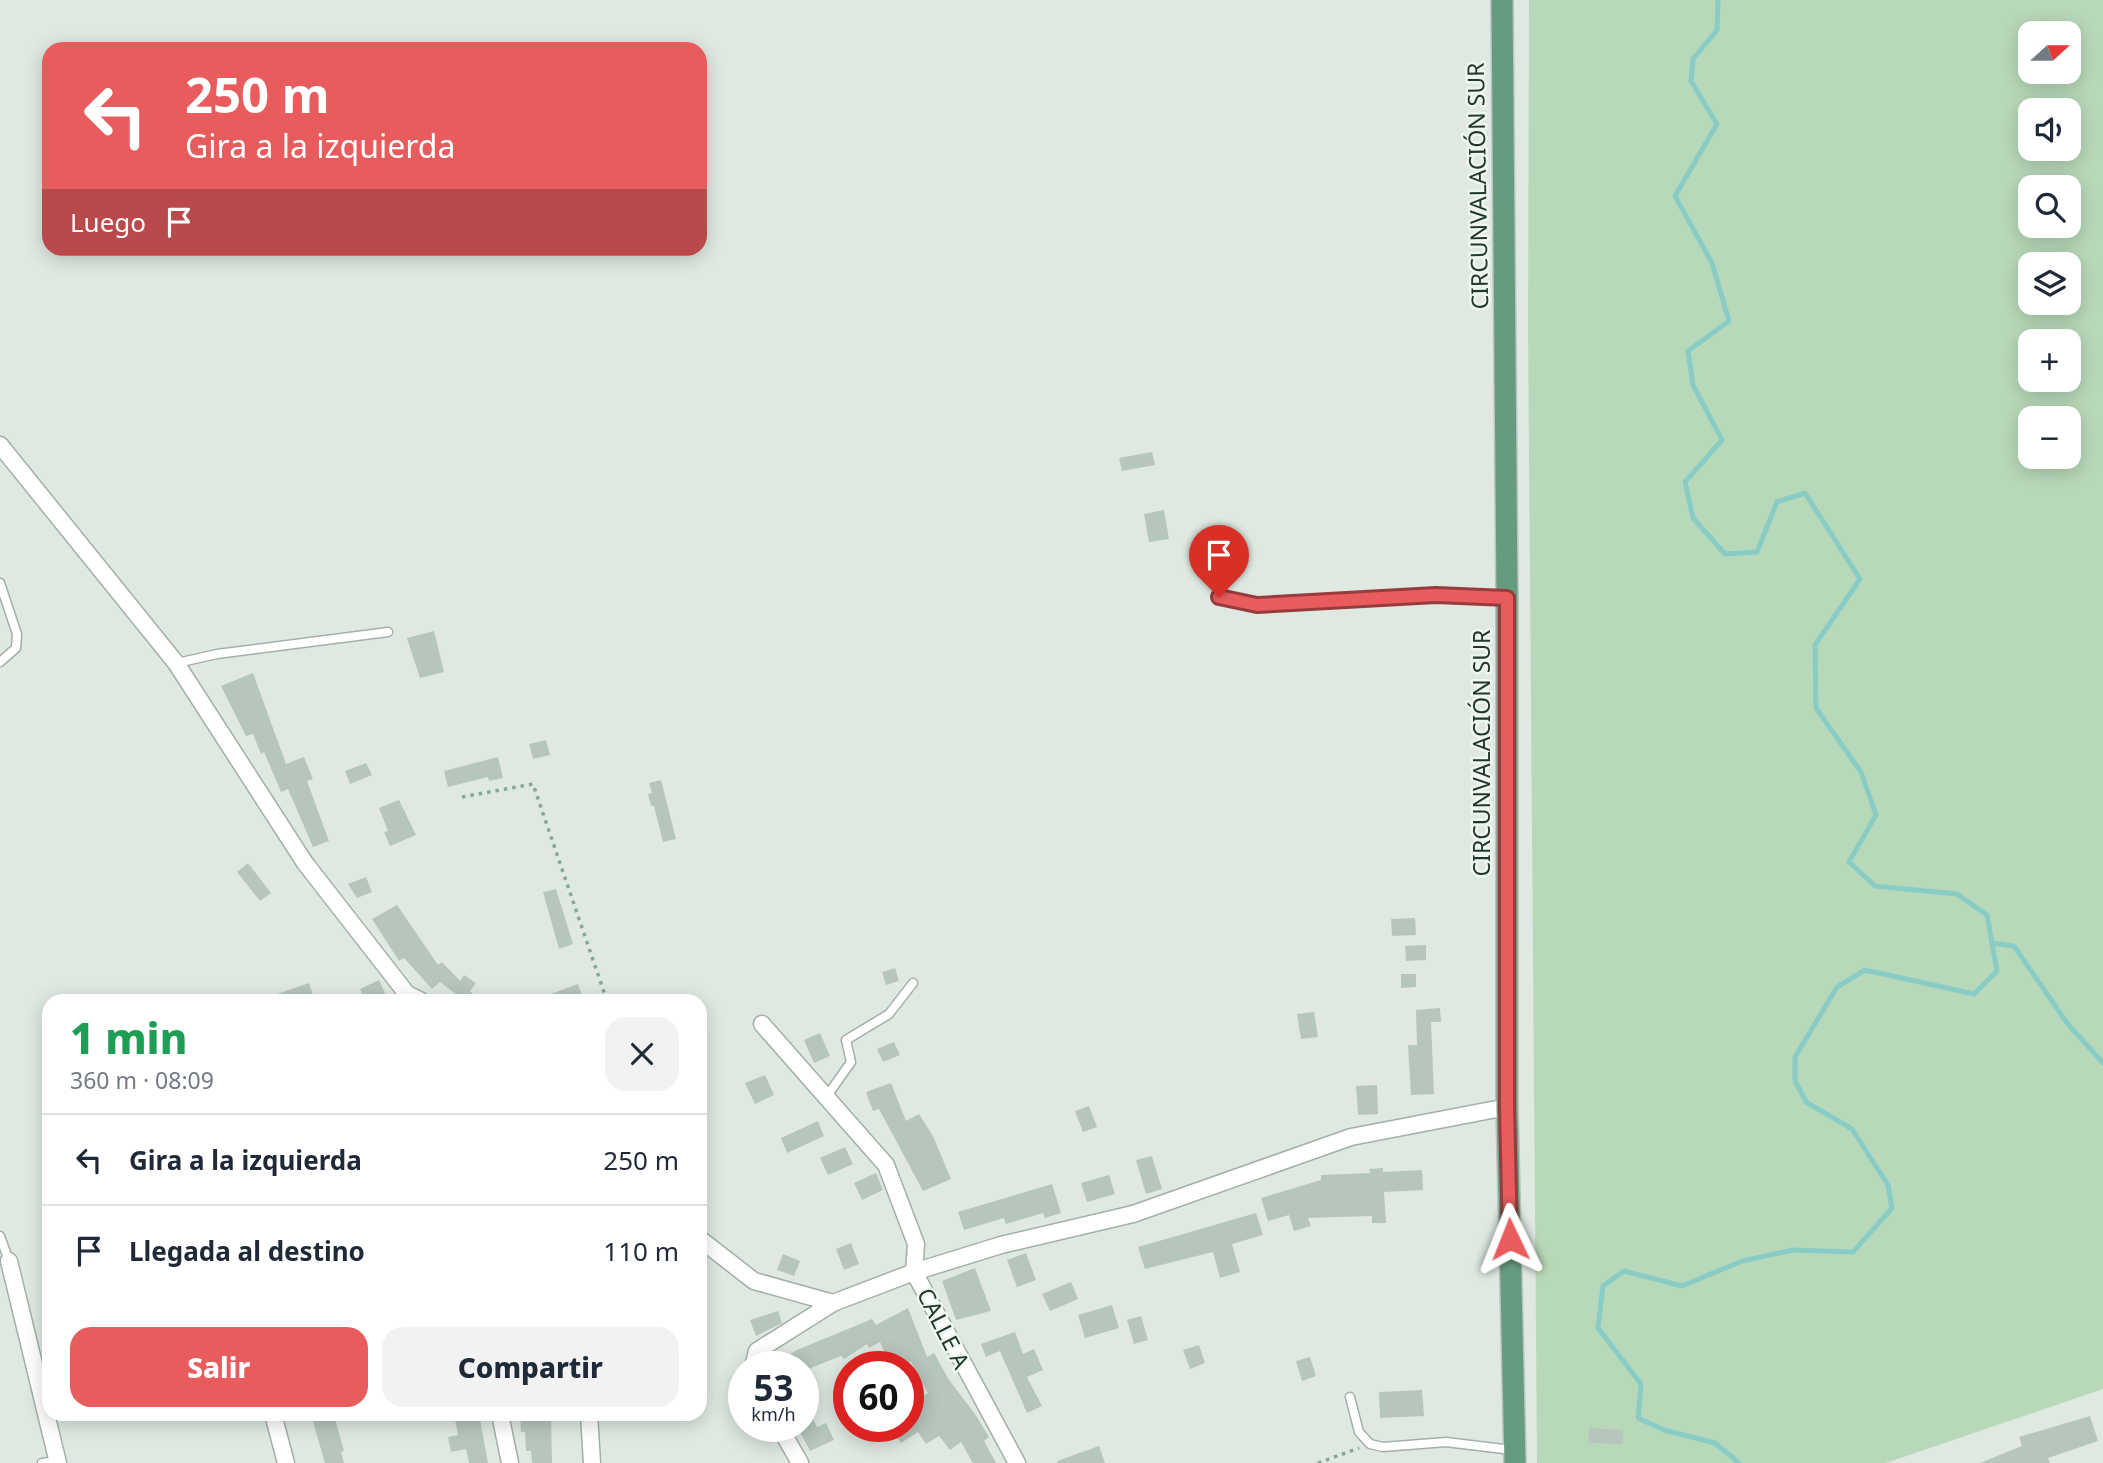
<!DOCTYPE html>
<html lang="es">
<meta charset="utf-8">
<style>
:root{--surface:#fff;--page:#f2f2f3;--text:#1f2937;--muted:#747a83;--line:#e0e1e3;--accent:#e95c5e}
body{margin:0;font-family:"Noto Sans",sans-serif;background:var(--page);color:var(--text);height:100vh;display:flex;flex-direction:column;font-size:26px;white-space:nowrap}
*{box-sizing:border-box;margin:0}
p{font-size:23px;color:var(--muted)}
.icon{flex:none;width:38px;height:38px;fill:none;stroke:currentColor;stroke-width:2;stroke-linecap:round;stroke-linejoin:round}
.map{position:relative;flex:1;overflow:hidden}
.side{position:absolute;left:42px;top:994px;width:665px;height:427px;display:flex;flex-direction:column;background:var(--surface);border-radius:21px;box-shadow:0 4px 18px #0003}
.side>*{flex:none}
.top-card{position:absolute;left:42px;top:42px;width:665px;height:214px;border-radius:21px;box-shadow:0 4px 18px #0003;background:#e95c5e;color:#fff;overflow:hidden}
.needle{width:46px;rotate:69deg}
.buttons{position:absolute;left:2018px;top:21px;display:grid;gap:14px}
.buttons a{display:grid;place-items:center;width:63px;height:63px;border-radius:14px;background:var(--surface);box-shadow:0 4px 18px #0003;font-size:35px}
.speed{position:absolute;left:728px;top:1351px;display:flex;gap:14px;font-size:35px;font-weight:700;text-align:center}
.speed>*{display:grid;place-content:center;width:91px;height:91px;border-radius:50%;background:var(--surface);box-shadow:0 4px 18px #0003;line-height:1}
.speed small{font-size:18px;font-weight:400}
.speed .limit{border:10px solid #d22;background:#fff;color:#111}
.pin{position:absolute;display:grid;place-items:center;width:60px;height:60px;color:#fff;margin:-72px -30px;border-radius:50% 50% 50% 0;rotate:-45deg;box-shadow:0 0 7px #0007}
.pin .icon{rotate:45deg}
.me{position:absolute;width:77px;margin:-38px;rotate:358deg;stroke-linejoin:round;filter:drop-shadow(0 0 5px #0008)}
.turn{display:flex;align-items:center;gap:24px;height:147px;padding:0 28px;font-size:32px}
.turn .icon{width:91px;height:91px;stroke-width:2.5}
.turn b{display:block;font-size:49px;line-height:60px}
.then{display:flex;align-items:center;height:66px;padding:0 28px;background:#0003;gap:14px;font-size:26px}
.round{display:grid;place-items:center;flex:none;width:74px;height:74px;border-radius:21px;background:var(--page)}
.head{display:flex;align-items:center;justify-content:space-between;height:119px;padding:0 28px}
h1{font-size:42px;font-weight:800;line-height:52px;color:#1e9e55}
.button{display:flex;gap:14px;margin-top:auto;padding:14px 28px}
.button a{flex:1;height:80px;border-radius:21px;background:var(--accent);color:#fff;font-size:28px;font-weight:800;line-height:80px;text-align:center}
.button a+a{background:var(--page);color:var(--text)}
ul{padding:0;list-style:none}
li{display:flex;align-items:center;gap:21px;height:91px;padding:0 28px;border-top:2px solid var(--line)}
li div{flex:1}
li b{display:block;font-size:26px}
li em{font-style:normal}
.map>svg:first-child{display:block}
.green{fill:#b8d9b9;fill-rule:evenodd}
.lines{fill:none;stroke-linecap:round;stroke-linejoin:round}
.stream{stroke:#89ccc5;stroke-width:5}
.building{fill:#b7c6bd}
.service-casing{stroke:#a2b0a8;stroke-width:11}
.minor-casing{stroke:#a2b0a8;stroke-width:19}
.primary-casing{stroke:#bcc3c0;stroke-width:24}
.path{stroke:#81ab93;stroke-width:3.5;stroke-dasharray:3.5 5;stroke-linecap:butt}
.service{stroke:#fff;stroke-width:8}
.minor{stroke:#fff;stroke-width:16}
.primary{stroke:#659c80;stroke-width:21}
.route-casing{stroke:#973c3d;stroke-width:18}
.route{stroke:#e95c5e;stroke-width:12}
.labels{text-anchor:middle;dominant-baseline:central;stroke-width:5;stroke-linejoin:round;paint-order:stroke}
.street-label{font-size:23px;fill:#21382c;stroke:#eff6f0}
</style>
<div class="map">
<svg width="2103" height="1463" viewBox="0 0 2103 1463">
<rect width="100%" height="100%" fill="#dfe9e2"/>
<path class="green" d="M1529,0H2103V1389L1886,1463H1537L1528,330ZM2030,33H2068V72H2030ZM2030,110H2068V149H2030ZM2030,187H2068V226H2030ZM2030,264H2068V303H2030ZM2030,341H2068V380H2030ZM2030,418H2068V457H2030Z"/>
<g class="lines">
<g class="stream">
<path d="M1718,0L1717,30L1693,59L1691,81L1717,124L1675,196L1712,263L1729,321L1688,351L1693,385L1722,440L1685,482L1693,518L1725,554L1757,552L1777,502L1805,493L1860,579L1815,645L1816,708L1861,772L1876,815L1849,862L1875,886L1957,894L1987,915L1997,971L1974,994L1865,970L1837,987L1795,1057V1081L1806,1102L1852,1129L1888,1185L1892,1208L1853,1252L1793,1250L1742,1261L1682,1286L1624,1271L1603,1286L1598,1328L1641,1384L1638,1418L1664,1430L1715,1443L1739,1463"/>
<path d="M1992,943L2014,946L2067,1023L2103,1063"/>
</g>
</g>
<g class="building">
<path d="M1152,452L1155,465L1122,471L1119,458Z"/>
<path d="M1164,510L1169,539L1149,542L1144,514Z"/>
<path d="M434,631L444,672L420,678L407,638Z"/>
<path d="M253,673L286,764L304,757L313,779L307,781L329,841L313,847L288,789L281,792L264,752L261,754L253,734L246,736L221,686Z"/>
<path d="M546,740L550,755L533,759L529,744Z"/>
<path d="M498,757L503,778L489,781L488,777L448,787L444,771Z"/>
<path d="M366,763L372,775L350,784L345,771Z"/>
<path d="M661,780L676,839L663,842L654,806H651L648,794L652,793L649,783Z"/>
<path d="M399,800L416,835L390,846L384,832L388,831L379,808Z"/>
<path d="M248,863L271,893L260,901L237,872Z"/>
<path d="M366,877L372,892L357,898L348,884Z"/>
<path d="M556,889L573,944L559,949L543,892Z"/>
<path d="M397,905L438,965L442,962L460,981L464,975L476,983L470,991L480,1001H465L440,982L432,989L404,958L399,961L372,919Z"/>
<path d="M1415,918L1416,935L1392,936L1391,919Z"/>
<path d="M1426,945V960L1406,961L1405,946Z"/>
<path d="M895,968L899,981L886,985L882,972Z"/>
<path d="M1401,974H1416V987L1401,988Z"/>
<path d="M379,980L385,993L365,1001L360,989Z"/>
<path d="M309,983L315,1001H264L263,999Z"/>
<path d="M578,984L584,1001H537V999Z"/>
<path d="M1440,1008L1441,1022H1431L1434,1094L1411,1095L1408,1045H1417L1416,1010Z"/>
<path d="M1314,1012L1318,1037L1301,1039L1297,1014Z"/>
<path d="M820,1033L830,1056L814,1063L804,1040Z"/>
<path d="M894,1042L900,1055L883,1062L877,1049Z"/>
<path d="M765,1075L774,1095L755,1104L745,1083Z"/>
<path d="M891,1083L906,1121L919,1114L933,1136L951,1179L923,1191L879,1109L873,1111L866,1092Z"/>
<path d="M1377,1085L1378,1114L1358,1115L1356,1086Z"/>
<path d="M1089,1106L1097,1127L1083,1132L1075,1111Z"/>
<path d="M818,1121L824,1136L787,1153L781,1138Z"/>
<path d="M845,1147L853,1164L828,1175L820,1158Z"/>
<path d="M1152,1156L1162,1189L1146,1194L1136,1160Z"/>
<path d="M1383,1168V1172L1422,1170L1423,1190L1384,1192L1386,1223H1372V1216L1308,1218L1311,1226L1294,1231L1289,1215L1268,1221L1261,1198L1321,1180V1175L1370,1173L1369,1169Z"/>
<path d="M876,1173L883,1190L862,1200L854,1183Z"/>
<path d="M1109,1175L1115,1194L1087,1202L1081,1183Z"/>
<path d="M1052,1184L1061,1213L1045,1218L1043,1213L1006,1224L1004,1218L964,1230L958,1212Z"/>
<path d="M1256,1213L1263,1235L1232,1244L1240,1272L1220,1278L1213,1252L1145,1269L1138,1247Z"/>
<path d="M851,1243L859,1264L844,1270L836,1249Z"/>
<path d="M1026,1253L1036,1280L1017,1287L1007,1260Z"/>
<path d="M783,1254L800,1261L794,1276L777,1270Z"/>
<path d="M975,1268L991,1311L956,1320L942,1281Z"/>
<path d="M1071,1282L1078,1299L1050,1311L1042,1294Z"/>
<path d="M1112,1305L1119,1328L1085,1338L1078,1315Z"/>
<path d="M908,1308L927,1357L934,1353L949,1380L975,1414L989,1437L984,1441L996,1463H973L961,1442L950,1450L939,1436L926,1444L918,1432L901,1443L893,1432L908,1426V1422L917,1416L910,1404L928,1393L911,1362L891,1367L880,1342L869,1348L867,1344L844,1359L841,1356L803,1371V1367H767L797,1350L872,1319L876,1325Z"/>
<path d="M778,1311L782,1323L756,1336L750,1320Z"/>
<path d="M1141,1316L1148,1340L1134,1344L1127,1320Z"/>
<path d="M1015,1332L1023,1354L1034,1349L1043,1370L1027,1377L1042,1406L1027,1413L1000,1351L986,1357L981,1344Z"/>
<path d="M1199,1345L1205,1363L1190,1369L1183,1350Z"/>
<path d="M1310,1357L1316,1376L1302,1381L1296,1361Z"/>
<path d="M1422,1390L1424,1416L1380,1418L1379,1392Z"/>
<path d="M803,1399L817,1427L826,1423L834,1440L810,1451L797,1426H803Z"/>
<path d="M454,1414H479L488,1463H469L466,1449L451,1452L448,1437L458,1435Z"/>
<path d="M520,1414H551L552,1463H532L531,1451H526L525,1432H521Z"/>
<path d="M334,1415L344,1451L341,1452L344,1463H325L313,1422Z"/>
<path d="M2090,1416L2098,1441L2048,1458L2050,1463H1980L2022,1446L2019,1437Z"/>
<path d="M1589,1428L1623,1430V1444L1588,1443Z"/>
<path d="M1099,1446L1105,1463H1058L1057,1461Z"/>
</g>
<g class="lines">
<g class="service-casing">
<g id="service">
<path d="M0,583L17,634L16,648L0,662"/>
<path d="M1219,597L1257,605L1436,595L1504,598"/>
<path d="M177,663L217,654L388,632"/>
<path d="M827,1096L851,1062L846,1040L889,1014L913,983"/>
<path d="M0,1236L9,1261"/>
<path d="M1350,1397L1359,1432L1370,1444L1383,1447L1446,1442L1512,1450"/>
<path d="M42,1463L57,1461"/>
</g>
</g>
<g class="minor-casing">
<g id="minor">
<path d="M0,445L176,663L305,863L407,994L421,1001"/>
<path d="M762,1024L886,1165L916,1244L914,1272L1017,1463"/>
<path d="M700,1239L754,1281L833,1303"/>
<path d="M9,1261L58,1463"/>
<path d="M753,1367L757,1351L833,1303L914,1272L1001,1245L1133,1214L1351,1137L1507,1107"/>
<path d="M273,1414L286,1463"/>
<path d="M500,1414L510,1463"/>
<path d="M589,1414L592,1463"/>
<path d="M779,1426L800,1463"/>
</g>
</g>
<g class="primary-casing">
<path id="primary" d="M1502,0L1507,598V1107L1515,1463"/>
</g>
<g class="path">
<path d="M462,797L533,784L607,1001"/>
<path d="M1318,1463L1359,1448"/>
</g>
<use href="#service" class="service"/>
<use href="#minor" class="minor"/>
<use href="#primary" class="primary"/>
</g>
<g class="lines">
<g class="route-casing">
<path id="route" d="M1219,597L1257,605L1436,595L1507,598V1107L1510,1239"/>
</g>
<use href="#route" class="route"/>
</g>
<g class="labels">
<g class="street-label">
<text transform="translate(1477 186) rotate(-91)">CIRCUNVALACIÓN SUR</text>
<text transform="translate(1481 753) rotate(-90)">CIRCUNVALACIÓN SUR</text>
<text transform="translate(944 1328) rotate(63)">CALLE A</text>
</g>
</g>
</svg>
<div class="buttons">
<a><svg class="needle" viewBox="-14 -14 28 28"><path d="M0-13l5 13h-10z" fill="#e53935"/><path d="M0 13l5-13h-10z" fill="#747a83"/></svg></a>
<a><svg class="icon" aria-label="sound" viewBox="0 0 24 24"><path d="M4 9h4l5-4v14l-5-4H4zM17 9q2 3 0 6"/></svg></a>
<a><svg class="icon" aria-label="search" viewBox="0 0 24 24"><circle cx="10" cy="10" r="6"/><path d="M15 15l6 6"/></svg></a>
<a><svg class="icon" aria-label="layers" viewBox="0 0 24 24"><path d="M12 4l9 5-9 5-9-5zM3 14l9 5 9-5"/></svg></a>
<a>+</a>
<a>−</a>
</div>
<div class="speed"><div>53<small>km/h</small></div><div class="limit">60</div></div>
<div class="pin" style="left:1219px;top:597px;background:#d93025"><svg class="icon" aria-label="arrive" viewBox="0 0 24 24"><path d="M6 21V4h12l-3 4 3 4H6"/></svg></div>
<svg class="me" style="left:1510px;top:1239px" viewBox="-20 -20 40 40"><path d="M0-17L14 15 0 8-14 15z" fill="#e95c5e" stroke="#fff" stroke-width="4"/></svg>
<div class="top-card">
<div class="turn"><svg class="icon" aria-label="left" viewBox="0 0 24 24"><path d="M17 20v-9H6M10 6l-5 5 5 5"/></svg><div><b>250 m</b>Gira a la izquierda</div></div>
<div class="then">Luego<svg class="icon" aria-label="arrive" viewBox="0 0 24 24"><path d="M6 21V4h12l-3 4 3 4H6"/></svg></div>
</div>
<section class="side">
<div class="head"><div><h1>1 min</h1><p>360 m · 08:09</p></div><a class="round"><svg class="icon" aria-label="close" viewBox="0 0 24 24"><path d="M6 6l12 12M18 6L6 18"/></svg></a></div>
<ul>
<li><svg class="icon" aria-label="left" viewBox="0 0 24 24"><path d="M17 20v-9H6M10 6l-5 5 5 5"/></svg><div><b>Gira a la izquierda</b></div><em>250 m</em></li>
<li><svg class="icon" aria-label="arrive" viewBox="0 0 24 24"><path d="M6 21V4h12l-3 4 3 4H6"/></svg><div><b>Llegada al destino</b></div><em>110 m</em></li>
</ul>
<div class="button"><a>Salir</a><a>Compartir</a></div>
</section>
</div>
